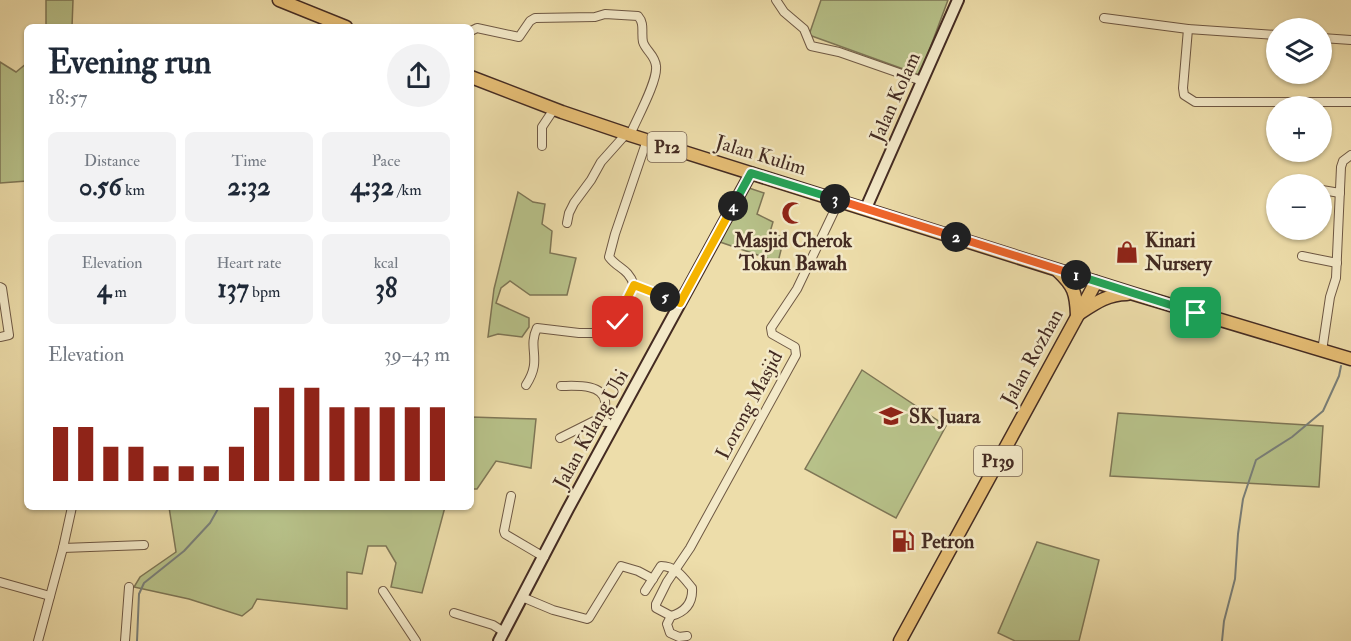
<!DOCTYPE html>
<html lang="en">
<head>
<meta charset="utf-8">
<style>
  body { margin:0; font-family:"IM FELL Double Pica",serif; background:#f2f2f3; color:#1f2937; height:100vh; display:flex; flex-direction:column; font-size:22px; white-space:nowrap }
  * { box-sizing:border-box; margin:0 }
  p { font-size:20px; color:#747a83 }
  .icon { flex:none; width:33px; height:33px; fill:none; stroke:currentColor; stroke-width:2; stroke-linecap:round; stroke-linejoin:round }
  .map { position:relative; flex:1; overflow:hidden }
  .sheet { position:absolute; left:24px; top:24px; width:450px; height:486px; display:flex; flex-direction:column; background:#fff; border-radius:9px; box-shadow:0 2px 4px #0004 }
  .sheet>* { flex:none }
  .tools { position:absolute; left:1266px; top:18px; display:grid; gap:12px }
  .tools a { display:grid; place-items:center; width:66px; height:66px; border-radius:50%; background:#fff; box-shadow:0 2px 4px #0004; font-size:30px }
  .pin { position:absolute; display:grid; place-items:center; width:51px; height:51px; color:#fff; margin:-26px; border-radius:12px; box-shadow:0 3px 9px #0006 }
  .km { position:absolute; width:30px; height:30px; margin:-15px; border-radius:50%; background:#222; color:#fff; font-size:16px; line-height:30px; text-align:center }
  .round { display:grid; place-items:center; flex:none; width:63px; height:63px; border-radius:32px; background:#f2f2f3 }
  .summary { display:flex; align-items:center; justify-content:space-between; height:102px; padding:0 24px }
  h1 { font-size:33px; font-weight:800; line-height:45px }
  .metrics { display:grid; grid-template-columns:repeat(3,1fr); gap:9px; height:102px; padding:6px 24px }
  .metrics div { display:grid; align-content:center; border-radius:9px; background:#f2f2f3; text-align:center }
  .metrics b { font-size:26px; font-weight:800 }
  .metrics small { font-size:16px; font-weight:400 }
  .metrics p { font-size:16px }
  .chart { height:168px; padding:12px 24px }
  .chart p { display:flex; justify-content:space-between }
  .chart svg { width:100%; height:108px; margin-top:6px; stroke:#8f2418; stroke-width:6 }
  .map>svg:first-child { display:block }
  .green { fill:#b7c189; stroke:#7e7656; stroke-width:1.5 }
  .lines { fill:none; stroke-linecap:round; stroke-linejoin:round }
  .stream { stroke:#7a807a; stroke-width:2 }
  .street-casing { stroke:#6e5844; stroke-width:10 }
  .secondary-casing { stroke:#442b22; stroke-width:14 }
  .primary-casing { stroke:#442b22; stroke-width:15 }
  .street { stroke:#f3e9c8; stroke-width:8 }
  .secondary { stroke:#f3e9c8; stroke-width:10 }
  .primary { stroke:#e6be75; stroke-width:12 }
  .split-1-casing { stroke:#fff; stroke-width:12 }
  .split-2-casing { stroke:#fff; stroke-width:12 }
  .split-3-casing { stroke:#fff; stroke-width:12 }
  .split-4-casing { stroke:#fff; stroke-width:12 }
  .split-5-casing { stroke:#fff; stroke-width:12 }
  .split-6-casing { stroke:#fff; stroke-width:12 }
  .split-1 { stroke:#22a559; stroke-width:8 }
  .split-2 { stroke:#f0652b; stroke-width:8 }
  .split-3 { stroke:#f0652b; stroke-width:8 }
  .split-4 { stroke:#22a559; stroke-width:8 }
  .split-5 { stroke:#f5b400; stroke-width:8 }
  .split-6 { stroke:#f5b400; stroke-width:8 }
  .labels { text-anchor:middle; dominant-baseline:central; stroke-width:5; stroke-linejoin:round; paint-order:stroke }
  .shield { fill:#f3e9c8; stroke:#786454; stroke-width:1.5 }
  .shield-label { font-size:18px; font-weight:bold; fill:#442b22 }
  .street-label { font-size:20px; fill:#442b22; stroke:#f3e9c8 }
  .poi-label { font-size:20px; font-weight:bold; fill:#442b22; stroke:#f3e9c8; text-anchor:start }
</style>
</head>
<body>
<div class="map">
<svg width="1351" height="641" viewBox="0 0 1351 641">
  <rect width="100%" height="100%" fill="#edddaa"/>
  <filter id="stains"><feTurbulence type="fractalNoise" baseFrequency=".00333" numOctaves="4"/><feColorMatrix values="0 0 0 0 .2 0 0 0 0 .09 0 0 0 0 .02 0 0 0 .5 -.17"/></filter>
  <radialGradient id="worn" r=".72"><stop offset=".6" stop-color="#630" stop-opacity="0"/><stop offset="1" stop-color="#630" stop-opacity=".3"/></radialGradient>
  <!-- green -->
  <g class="green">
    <polygon points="46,0 73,0 72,27 46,27"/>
    <polygon points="821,0 948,0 920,75 809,35"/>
    <polygon points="0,62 16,72 27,63 27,181 0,183"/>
    <polygon points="749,188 764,193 757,214 773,222 770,232 784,238 778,262 720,242"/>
    <polygon points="518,192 533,202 545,204 542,224 552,231 550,253 576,258 567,295 530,295 510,281 501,288 496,303 529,318 529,327 522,337 498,334 488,337 494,289"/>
    <polygon points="862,370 946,426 896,518 805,469"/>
    <polygon points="1118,413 1323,426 1319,487 1110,476"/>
    <polygon points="471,417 536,419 531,468 496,461 477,489 471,489"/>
    <polygon points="169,507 445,507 422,593 391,587 396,563 386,546 368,546 362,574 347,572 347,609 257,599 252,608 242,616 189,599 134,587 140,577 176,552"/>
    <polygon points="1037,542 1099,560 1079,641 1015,641 998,633"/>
  </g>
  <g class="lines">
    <!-- stream -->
    <g class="stream">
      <polyline points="137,641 139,594 144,583 184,551 210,523 219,507"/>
      <polyline points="1222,641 1224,621 1235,579 1238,534 1243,499 1256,460 1292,437 1323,411 1339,376 1341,366"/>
    </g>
    <!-- street casing -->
    <g class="street-casing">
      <g id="street">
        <polyline points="776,0 784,12 804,29 811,46 839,52 922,81"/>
        <polyline points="1104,18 1188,29 1276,35"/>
        <polyline points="1188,29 1183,88 1184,95 1195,102 1351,102"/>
        <path d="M471 31 477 28 519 37 530 21 535 18 595 17 605 14 638 16C645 24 641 32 643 42 646 51 655 55 656 66 658 81 636 120 630 135"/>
        <polyline points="1322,38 1351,40"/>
        <path d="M647 140 615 234 609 257C618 269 628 268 634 285L680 303"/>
        <polyline points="542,146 542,127 554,109"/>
        <polyline points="1322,190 1340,193"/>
        <polyline points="567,223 569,213 574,203 591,180 601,162 626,134"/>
        <polyline points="1302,256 1337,263"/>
        <polyline points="0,287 2,288 9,335 0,337"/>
        <polyline points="1322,351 1330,297 1336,278 1341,167 1343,161 1351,155"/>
        <path d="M526 385C543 359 527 349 537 328L579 333H609L613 325 626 317 628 297 634 285"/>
        <path d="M561 386C574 386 602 383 605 401 606 407 604 415 604 421"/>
        <polyline points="560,438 594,421 607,422"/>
        <polyline points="511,496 504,531 505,534 544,557"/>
        <polyline points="63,548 144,545"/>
        <polyline points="0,582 50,596"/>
        <polyline points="383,591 416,641"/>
        <path d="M645 591 661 566C676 566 683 577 692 588 693 603 685 612 671 616L667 624 670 633 679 637 687 636"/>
        <polyline points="522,597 553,610 587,619 589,618 621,566 638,571 653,579"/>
        <polyline points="454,613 493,625 504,632"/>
        <polyline points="671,616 656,608 656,604 667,582 690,548 796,355 795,347 772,334 771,328 797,289 839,201"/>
        <polyline points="38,641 63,548 72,507"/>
        <polyline points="125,641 129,587"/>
      </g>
    </g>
    <!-- secondary casing -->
    <g class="secondary-casing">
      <g id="secondary">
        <polyline points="866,208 958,0"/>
        <polyline points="499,641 568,509 751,173"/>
      </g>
    </g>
    <!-- primary casing -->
    <g class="primary-casing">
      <g id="primary">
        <polyline points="279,0 346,27"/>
        <polyline points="471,77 562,112 630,135 1134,294 1351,359"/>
        <path d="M1058 271C1074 286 1076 293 1077 315 1094 304 1107 294 1127 294"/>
        <polyline points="900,641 1096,282"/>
      </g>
    </g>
    <!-- street -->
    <use href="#street" class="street"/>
    <!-- secondary -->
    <use href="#secondary" class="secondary"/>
    <!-- primary -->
    <use href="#primary" class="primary"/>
  </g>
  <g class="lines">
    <!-- split-1 casing -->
    <g class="split-1-casing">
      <polyline id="split-1" points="1076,275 1196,313"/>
    </g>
    <!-- split-2 casing -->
    <g class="split-2-casing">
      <polyline id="split-2" points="956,237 1076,275"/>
    </g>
    <!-- split-3 casing -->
    <g class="split-3-casing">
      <polyline id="split-3" points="835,199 956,237"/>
    </g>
    <!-- split-4 casing -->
    <g class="split-4-casing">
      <polyline id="split-4" points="733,206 751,173 835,199"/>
    </g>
    <!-- split-5 casing -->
    <g class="split-5-casing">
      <polyline id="split-5" points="665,297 680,303 733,206"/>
    </g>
    <!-- split-6 casing -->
    <g class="split-6-casing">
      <polyline id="split-6" points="618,322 626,317 628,297 634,285 665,297"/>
    </g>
    <!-- split-1 -->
    <use href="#split-1" class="split-1"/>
    <!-- split-2 -->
    <use href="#split-2" class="split-2"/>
    <!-- split-3 -->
    <use href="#split-3" class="split-3"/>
    <!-- split-4 -->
    <use href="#split-4" class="split-4"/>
    <!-- split-5 -->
    <use href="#split-5" class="split-5"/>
    <!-- split-6 -->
    <use href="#split-6" class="split-6"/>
  </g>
  <!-- icons -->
  <defs>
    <g id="mosque-bare" transform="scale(1.8)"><path d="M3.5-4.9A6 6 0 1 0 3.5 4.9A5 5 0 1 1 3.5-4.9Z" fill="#8f2418" stroke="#f3e9c8" stroke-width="2.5" paint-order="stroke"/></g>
    <g id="shop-bare" transform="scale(1.8)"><path d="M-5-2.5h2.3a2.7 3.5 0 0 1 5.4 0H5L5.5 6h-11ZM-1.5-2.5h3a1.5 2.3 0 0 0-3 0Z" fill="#8f2418" stroke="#f3e9c8" stroke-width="2.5" paint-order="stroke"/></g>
    <g id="school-bare" transform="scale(1.8)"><path d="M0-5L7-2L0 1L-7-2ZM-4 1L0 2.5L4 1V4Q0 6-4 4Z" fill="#8f2418" stroke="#f3e9c8" stroke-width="2.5" paint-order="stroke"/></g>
    <g id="fuel-bare" transform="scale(1.8)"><path d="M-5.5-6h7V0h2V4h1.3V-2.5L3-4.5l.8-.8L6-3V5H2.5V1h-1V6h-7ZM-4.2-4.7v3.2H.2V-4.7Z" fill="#8f2418" stroke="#f3e9c8" stroke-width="2.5" paint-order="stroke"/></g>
  </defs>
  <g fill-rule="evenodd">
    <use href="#mosque-bare" x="793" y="213"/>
    <use href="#shop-bare" x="1127" y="252"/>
    <use href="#school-bare" x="891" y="416"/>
    <use href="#fuel-bare" x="903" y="541"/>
  </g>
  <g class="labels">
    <!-- shield labels -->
    <g class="shield">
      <rect x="647.5" y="132" width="39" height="30" rx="4.5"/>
      <rect x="974" y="446" width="48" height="30" rx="4.5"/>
    </g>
    <g class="shield-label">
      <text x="667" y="147">P12</text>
      <text x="998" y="461">P139</text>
    </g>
    <!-- street labels -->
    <g class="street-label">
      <text transform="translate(895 97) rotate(-66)">Jalan Kolam</text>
      <text transform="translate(761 155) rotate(17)">Jalan Kulim</text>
      <text transform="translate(1032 357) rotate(-61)">Jalan Rozhan</text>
      <text transform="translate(749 405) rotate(-62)">Lorong Masjid</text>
      <text transform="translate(591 429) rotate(-61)">Jalan Kilang Ubi</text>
    </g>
    <!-- poi labels -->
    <g class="poi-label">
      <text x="793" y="240" text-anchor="middle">Masjid Cherok<tspan x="793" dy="23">Tokun Bawah</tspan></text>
      <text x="1145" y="240">Kinari<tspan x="1145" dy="23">Nursery</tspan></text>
      <text x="909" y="416">SK Juara</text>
      <text x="921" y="541">Petron</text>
    </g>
  </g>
  <rect width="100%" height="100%" filter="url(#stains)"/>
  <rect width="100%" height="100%" fill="url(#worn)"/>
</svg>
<div class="tools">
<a><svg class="icon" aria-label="layers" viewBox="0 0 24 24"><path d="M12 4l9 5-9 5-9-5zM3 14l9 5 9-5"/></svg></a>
<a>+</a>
<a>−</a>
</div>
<div class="pin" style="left:1196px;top:313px;background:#1e9e55"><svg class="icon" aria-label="arrive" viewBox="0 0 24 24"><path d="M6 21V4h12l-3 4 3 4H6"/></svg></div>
<div class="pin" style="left:618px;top:322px;background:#d93025"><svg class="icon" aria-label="check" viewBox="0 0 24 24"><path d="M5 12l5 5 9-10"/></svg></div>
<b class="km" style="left:1076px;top:275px">1</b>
<b class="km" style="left:956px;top:237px">2</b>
<b class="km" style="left:835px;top:199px">3</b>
<b class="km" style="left:733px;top:206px">4</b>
<b class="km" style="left:665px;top:297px">5</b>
<section class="sheet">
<div class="summary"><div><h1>Evening run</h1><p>18:57</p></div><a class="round"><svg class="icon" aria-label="share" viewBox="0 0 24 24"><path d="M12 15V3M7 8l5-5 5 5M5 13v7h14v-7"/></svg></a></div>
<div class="metrics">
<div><p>Distance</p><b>0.56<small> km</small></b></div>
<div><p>Time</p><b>2:32</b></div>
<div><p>Pace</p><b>4:32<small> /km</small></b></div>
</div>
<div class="metrics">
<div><p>Elevation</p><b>4<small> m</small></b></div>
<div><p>Heart rate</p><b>137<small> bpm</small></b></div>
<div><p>kcal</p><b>38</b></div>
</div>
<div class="chart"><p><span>Elevation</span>39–43 m</p>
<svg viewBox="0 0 160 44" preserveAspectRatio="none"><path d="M5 44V22M15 44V22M25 44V30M35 44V30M45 44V38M55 44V38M65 44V38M75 44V30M85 44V14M95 44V6M105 44V6M115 44V14M125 44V14M135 44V14M145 44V14M155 44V14"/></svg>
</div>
</section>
</div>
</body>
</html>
